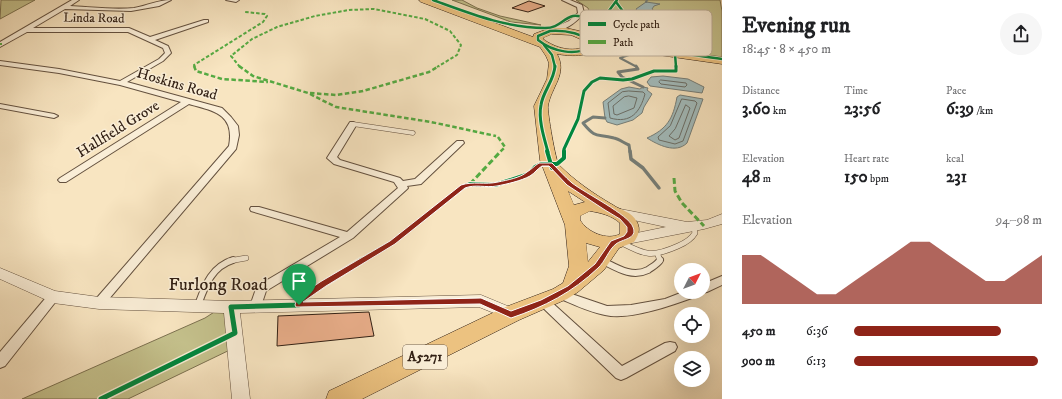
<!DOCTYPE html>
<html lang="en">
<head>
<meta charset="utf-8">
<style>
  body { margin:0; font-family:"IM FELL DW Pica",serif; background:#f6f6f6; color:#202124; height:100vh; display:flex; flex-direction:column; font-size:15px; white-space:nowrap }
  * { box-sizing:border-box; margin:0 }
  p { font-size:13px; color:#757577 }
  .icon { flex:none; width:22px; height:22px; fill:none; stroke:currentColor; stroke-width:2; stroke-linecap:round; stroke-linejoin:round }
  .map { position:relative; flex:1; overflow:hidden }
  .panel { display:flex; flex-direction:column; background:#fff; width:340px }
  .panel>* { flex:none }
  .needle { width:26px; rotate:48deg }
  .buttons { position:absolute; left:674px; top:263px; display:grid; gap:8px }
  .buttons a { display:grid; place-items:center; width:36px; height:36px; border-radius:50%; background:#fff; box-shadow:0 4px 16px #0002; font-size:20px }
  .pin { position:absolute; display:grid; place-items:center; width:34px; height:34px; color:#fff; margin:-41px -17px; border-radius:50% 50% 50% 0; rotate:-45deg; box-shadow:0 0 4px #0007 }
  .pin .icon { rotate:45deg }
  .round { display:grid; place-items:center; flex:none; width:42px; height:42px; border-radius:21px; background:#f6f6f6 }
  .headline { display:flex; align-items:center; justify-content:space-between; height:68px; padding:0 20px }
  h1 { font-size:22px; font-weight:700; line-height:30px }
  .metrics { display:grid; grid-template-columns:repeat(3,1fr); gap:6px; height:68px; padding:4px 20px }
  .metrics div { display:grid; align-content:center }
  .metrics b { font-size:17px; font-weight:700 }
  .metrics small { font-size:11px; font-weight:400 }
  .metrics p { font-size:11px }
  .chart { height:112px; padding:8px 20px }
  .chart p { display:flex; justify-content:space-between }
  .chart svg { width:100%; height:72px; margin-top:4px; fill:#8f2418; opacity:.7 }
  ul { padding:0 20px; list-style:none; font-size:13px }
  li { display:grid; grid-template-columns:64px 48px 1fr; align-items:center; height:30px }
  li i { height:10px; border-radius:5px; background:#8f2418 }
  main { display:flex; flex:1; min-height:0 }
  .map>svg:first-child { display:block }
  .green { fill:#c5c28d; stroke:#7c7150 }
  .water { fill:#a2bcbd; stroke:#757e79 }
  .lines { fill:none; stroke-linecap:round; stroke-linejoin:round }
  .shore { stroke:#6a6e68; stroke-width:1 }
  .stream-far2 { stroke:#757e79; stroke-width:2 }
  .stream-far1 { stroke:#757e79; stroke-width:3 }
  .stream { stroke:#757e79; stroke-width:3.5 }
  .building { fill:#e9ae8a; stroke:#322014 }
  .service-far2-casing { stroke:#64513f; stroke-width:5 }
  .service-far1-casing { stroke:#64513f; stroke-width:6 }
  .service-casing { stroke:#64513f; stroke-width:8 }
  .minor-casing { stroke:#64513f; stroke-width:2 }
  .tertiary-casing { stroke:#64513f; stroke-width:1 }
  .primary-casing { stroke:#322014; stroke-width:1 }
  .service-far2 { stroke:#faeed7; stroke-width:4 }
  .service-far1 { stroke:#faeed7; stroke-width:5 }
  .service { stroke:#faeed7; stroke-width:6 }
  .minor { fill:#faeed7; fill-rule:evenodd }
  .tertiary { fill:#faeed7; fill-rule:evenodd }
  .primary { fill:#ecc280; fill-rule:evenodd }
  .quiet-far2 { stroke:#54aa42; stroke-width:2; stroke-dasharray:3.5 2; stroke-linecap:butt }
  .quiet-far1 { stroke:#54aa42; stroke-width:2.5; stroke-dasharray:4.5 2.5; stroke-linecap:butt }
  .quiet { stroke:#54aa42; stroke-width:3; stroke-dasharray:6 3; stroke-linecap:butt }
  .cycleway-far3-casing { stroke:#faeed7; stroke-width:4 }
  .cycleway-far2-casing { stroke:#faeed7; stroke-width:5 }
  .cycleway-far1-casing { stroke:#faeed7; stroke-width:6 }
  .cycleway-casing { stroke:#faeed7; stroke-width:8 }
  .cycleway-far3 { stroke:#00873e; stroke-width:2.5 }
  .cycleway-far2 { stroke:#00873e; stroke-width:3 }
  .cycleway-far1 { stroke:#00873e; stroke-width:4 }
  .cycleway { stroke:#00873e; stroke-width:5 }
  .route { fill:#8f2418; stroke:#fff; fill-rule:evenodd }
  .labels { text-anchor:middle; dominant-baseline:central; stroke-width:3; stroke-linejoin:round; paint-order:stroke }
  .far-street-label { font-size:13px; fill:#322014; stroke:#faeed7 }
  .shield { fill:#faeed7; stroke:#6e5e4e; stroke-width:1 }
  .shield-label { font-size:14px; font-weight:bold; fill:#322014 }
  .street-label { font-size:15px; fill:#322014; stroke:#faeed7 }
  .near-street-label { font-size:18px; fill:#322014; stroke:#faeed7 }
  .key { fill:#faeed7; stroke:#beb09c; stroke-width:1 }
  .key-label { font-size:11px; fill:#322014 }
</style>
</head>
<body>
<main>
<div class="map">
<svg width="722" height="399" viewBox="0 0 722 399">
  <rect width="100%" height="100%" fill="#f8e5c1"/>
  <filter id="stains"><feTurbulence type="fractalNoise" baseFrequency=".005" numOctaves="4"/><feColorMatrix values="0 0 0 0 .2 0 0 0 0 .09 0 0 0 0 .02 0 0 0 .5 -.17"/></filter>
  <radialGradient id="worn" r=".72"><stop offset=".6" stop-color="#630" stop-opacity="0"/><stop offset="1" stop-color="#630" stop-opacity=".3"/></radialGradient>
  <!-- green -->
  <g class="green">
    <polygon points="1,0 35,0 0,19"/>
    <polygon points="452,0 462,0 477,8 500,16 541,25 511,22"/>
    <path d="M576 0H720L722 11V57C696 53 602 44 586 29V26L593 14 590 13 588 8Z"/>
    <polygon points="222,307 236,347 128,399 22,399 205,318"/>
  </g>
  <!-- water -->
  <g class="water">
    <path d="M646 2 660 4 654 6 652 9 662 18C652 21 641 18 636 9Z"/>
    <polygon points="663,76 688,79 704,87 702,93 650,86 647,82 651,77"/>
    <polygon points="629,87 640,89 643,87 648,88 647,90 652,94 644,107 642,113 633,120 617,125 607,122 605,118 603,102 621,89"/>
    <path d="M680 95 703 99 687 143C676 154 658 145 647 138 667 129 673 119 677 97Z"/>
  </g>
  <g class="lines">
    <!-- shore -->
    <g class="shore">
      <polygon points="661,80 686,83 687,85 685,87 661,84 659,82"/>
      <path d="M629 91 643 92 645 94C640 112 631 124 610 118L608 103 622 92Z"/>
      <polygon points="629,96 637,98 634,108 617,115 614,114 613,106 624,97"/>
      <polygon points="682,99 695,101 697,103 683,141 675,144 659,140 658,137 670,126"/>
      <polygon points="686,105 690,108 679,138 675,140 669,136 675,129"/>
    </g>
    <!-- stream-far2 -->
    <g class="stream-far2">
      <polyline points="646,2 647,0"/>
      <polyline points="641,15 653,28"/>
      <polyline points="629,55 620,58 637,67"/>
    </g>
    <!-- stream-far1 -->
    <g class="stream-far1">
      <polyline points="636,66 638,69 618,72 622,77 643,87"/>
      <path d="M605 118 593 117 583 123C597 140 596 133 614 138 619 139 624 143 629 145L630 152"/>
    </g>
    <!-- stream -->
    <polyline class="stream" points="630,151 631,159 643,168 659,188"/>
  </g>
  <!-- building -->
  <g class="building">
    <polygon points="529,1 545,6 528,12 512,8"/>
    <polygon points="369,312 374,336 277,346 278,316"/>
  </g>
  <g class="lines">
    <!-- service-far2 casing -->
    <g class="service-far2-casing">
      <polyline id="service-far2" points="353,124 413,133"/>
    </g>
    <!-- service-far1 casing -->
    <g class="service-far1-casing">
      <g id="service-far1">
        <path d="M620 242C646 255 651 258 678 246 685 243 691 240 695 233L694 227"/>
        <polyline points="658,255 660,261"/>
        <polyline points="229,261 246,258"/>
      </g>
    </g>
    <!-- service casing -->
    <g class="service-casing">
      <g id="service">
        <path d="M603 261C617 268 632 278 648 270 652 267 658 264 660 260"/>
        <path d="M198 305C205 286 211 267 233 260"/>
      </g>
    </g>
    <!-- minor casing -->
    <g class="minor-casing">
      <g id="minor">
        <path d="M72 0H79L70 6C91 7 113 10 134 8 146 6 158 0 171 0L159 6 131 11 65 9 33 28H129L150 37 204 20H208V22L155 40 168 46 171 53 163 61 127 82 222 108 231 117 238 126 239 135 236 149 103 306 99 308 95 306 93 303 95 300 229 146C235 114 214 111 189 104L66 182H60L58 180 60 178 181 102 120 85 59 73 0 65V61L59 69 120 81 159 59 165 53 163 48 128 32H27L0 47V42Z"/>
        <polygon points="226,0 239,0 236,2"/>
        <path d="M562 0H570L582 5 584 13C576 23 561 34 548 32V30L569 21 578 13 577 7Z"/>
        <polygon points="0,104 54,114 58,116 54,118 0,108"/>
        <polygon points="350,122 353,122 357,124 337,157 340,160 400,178 403,181 415,179 457,141 463,141 464,143 421,184 407,186 408,188 406,190 353,238 266,291 260,309 256,311 252,309 250,306 257,286 340,237 251,211 250,209 251,207 259,207 347,232 398,188 394,182 334,164 327,158"/>
        <path d="M722 276V285L707 292 702 293 700 295C676 304 630 321 605 315 588 312 571 303 556 297L554 294 556 291 560 290 607 306 631 305 665 299 683 292H703V284Z"/>
        <polygon points="53,293 57,294 59,297 57,300 5,366 0,368 0,352 49,294"/>
        <polygon points="544,297 548,299 622,366 665,343 670,342 675,343 677,347 675,351 626,378 621,380 616,378 540,305 538,302 540,299"/>
      </g>
    </g>
    <!-- tertiary casing -->
    <g class="tertiary-casing">
      <g id="tertiary">
        <polygon points="615,208 687,222 707,220 722,214 722,224 704,229 622,245 617,243 615,240 617,237 666,227 610,215 608,212 610,209"/>
        <polygon points="0,268 55,291 99,297 231,301 481,295 517,310 519,314 517,318 511,320 479,307 240,313 250,399 232,399 224,313 99,309 53,303 0,279"/>
      </g>
    </g>
    <!-- primary casing -->
    <g class="primary-casing">
      <path id="primary" d="M419 0H433L533 37 534 34 550 28H566L659 49 722 58V64L659 55 597 41 598 47C589 58 569 56 557 54 568 74 551 87 548 106 547 111 556 163 559 165 575 181 594 194 613 205 622 211 631 211 637 222 641 230 638 236 634 242L619 248 604 270 578 292 567 299 519 320 362 399H326L329 391 503 308 553 289 563 283 569 266 565 225 540 160 534 106 547 79 549 63 546 56 540 47 421 2ZM552 34 571 35 587 42 586 46C573 53 555 48 543 39V38ZM568 191 585 202 574 205ZM590 211C601 213 611 215 620 223V234C607 241 587 232 580 220V216ZM586 243 600 247 588 262Z"/>
    </g>
    <!-- service-far2 -->
    <use href="#service-far2" class="service-far2"/>
    <!-- service-far1 -->
    <use href="#service-far1" class="service-far1"/>
    <!-- service -->
    <use href="#service" class="service"/>
    <!-- minor -->
    <use href="#minor" class="minor"/>
    <!-- tertiary -->
    <use href="#tertiary" class="tertiary"/>
    <!-- primary -->
    <use href="#primary" class="primary"/>
    <!-- quiet-far2 -->
    <g class="quiet-far2">
      <polyline points="0,44 2,44"/>
      <polyline points="195,67 194,65 263,22 267,16 265,14 245,12"/>
      <polyline points="240,67 231,56 252,39 277,27 315,16 349,10 374,9 425,19 450,31 461,45 457,55 437,67"/>
    </g>
    <!-- quiet-far1 -->
    <g class="quiet-far1">
      <polyline points="194,66 196,71 222,79 268,82"/>
      <polyline points="239,66 253,76 308,93 336,107 431,122 496,136"/>
      <polyline points="310,93 336,95 363,91 429,72 439,66"/>
      <polyline points="498,137 505,147 500,152"/>
    </g>
    <!-- quiet -->
    <g class="quiet">
      <polyline points="674,178 675,191 682,203 704,226"/>
      <polyline points="470,184 501,151"/>
    </g>
    <!-- cycleway-far3 casing -->
    <g class="cycleway-far3-casing">
      <g id="cycleway-far3">
        <path d="M433 0C469 13 506 28 545 28 559 28 562 19 573 16 577 15 584 17 588 18"/>
        <path d="M617 0 605 16 590 14 584 25 585 31C629 48 676 52 722 59"/>
        <polyline points="616,2 631,22 640,28 674,41 676,67"/>
        <path d="M550 31C565 30 579 33 592 41V47C575 56 553 52 538 40V36Z"/>
        <polyline points="544,45 552,55 555,67"/>
        <polyline points="587,50 643,52"/>
      </g>
    </g>
    <!-- cycleway-far2 casing -->
    <g class="cycleway-far2-casing">
      <g id="cycleway-far2">
        <path d="M548 152C544 138 538 119 541 105 543 91 554 81 555 66"/>
        <polyline points="564,152 564,149 578,119 584,91 592,82 600,78 623,80 632,79 654,71 676,71 676,66"/>
      </g>
    </g>
    <!-- cycleway-far1 casing -->
    <g class="cycleway-far1-casing">
      <g id="cycleway-far1">
        <polyline points="547,151 552,168"/>
        <polyline points="360,261 393,242 463,187 470,184 495,185 529,174 535,167 541,164 557,164 564,158 564,151"/>
      </g>
    </g>
    <!-- cycleway casing -->
    <g class="cycleway-casing">
      <polyline id="cycleway" points="101,399 235,333 231,307 299,305 299,300 362,260"/>
    </g>
    <!-- cycleway-far3 -->
    <use href="#cycleway-far3" class="cycleway-far3"/>
    <!-- cycleway-far2 -->
    <use href="#cycleway-far2" class="cycleway-far2"/>
    <!-- cycleway-far1 -->
    <use href="#cycleway-far1" class="cycleway-far1"/>
    <!-- cycleway -->
    <use href="#cycleway" class="cycleway"/>
  </g>
  <!-- route -->
  <path class="route" d="M539 163H552C559 170 565 177 572 183 585 193 629 215 633 227 638 239 622 239 616 244 609 249 605 262 598 268 573 292 544 307 511 318L480 304 296 307 295 305 297 298 320 282 390 241 461 185C473 181 485 185 498 182 507 180 520 178 527 172 532 169 534 166 539 163ZM542 166H549L567 185 605 210 620 219 627 227V232L624 236 611 241 595 264 568 286 541 300 511 311 481 298 303 302 326 286 395 244 465 188C475 184 486 188 497 186 507 184 521 181 530 176 535 173 537 169 542 166Z"/>
  <g class="labels">
    <!-- far-street labels -->
    <g class="far-street-label">
      <text transform="translate(94 18) rotate(1)">Linda Road</text>
    </g>
    <!-- shield labels -->
    <rect class="shield" x="403" y="345" width="44" height="24" rx="3"/>
    <g class="shield-label">
      <text x="425" y="357">A5271</text>
    </g>
    <!-- street labels -->
    <g class="street-label">
      <text transform="translate(177 84) rotate(16)">Hoskins Road</text>
      <text transform="translate(118 129) rotate(-32)">Hallfield Grove</text>
    </g>
    <!-- near-street labels -->
    <g class="near-street-label">
      <text x="218" y="285">Furlong Road</text>
    </g>
  </g>
  <!-- legend -->
  <rect x="580" y="10" width="132" height="46" rx="6" class="key"/>
  <rect x="588" y="22" width="18" height="4" fill="#00873e"/>
  <rect x="588" y="40" width="18" height="4" fill="#54aa42"/>
  <g class="key-label">
    <text x="613" y="28">Cycle path</text>
    <text x="613" y="46">Path</text>
  </g>
  <rect width="100%" height="100%" filter="url(#stains)"/>
  <rect width="100%" height="100%" fill="url(#worn)"/>
</svg>
<div class="buttons">
<a><svg class="needle" viewBox="-14 -14 28 28"><path d="M0-13l5 13h-10z" fill="#e53935"/><path d="M0 13l5-13h-10z" fill="#757577"/></svg></a>
<a><svg class="icon" aria-label="locate" viewBox="0 0 24 24"><circle cx="12" cy="12" r="6"/><path d="M12 2v4M12 18v4M2 12h4M18 12h4"/></svg></a>
<a><svg class="icon" aria-label="layers" viewBox="0 0 24 24"><path d="M12 4l9 5-9 5-9-5zM3 14l9 5 9-5"/></svg></a>
</div>
<div class="pin" style="left:299px;top:305px;background:#1e9e55"><svg class="icon" aria-label="arrive" viewBox="0 0 24 24"><path d="M6 21V4h12l-3 4 3 4H6"/></svg></div>
</div>
<section class="panel">
<div class="headline"><div><h1>Evening run</h1><p>18:45 · 8 × 450 m</p></div><a class="round"><svg class="icon" aria-label="share" viewBox="0 0 24 24"><path d="M12 15V3M7 8l5-5 5 5M5 13v7h14v-7"/></svg></a></div>
<div class="metrics">
<div><p>Distance</p><b>3.60<small> km</small></b></div>
<div><p>Time</p><b>23:56</b></div>
<div><p>Pace</p><b>6:39<small> /km</small></b></div>
</div>
<div class="metrics">
<div><p>Elevation</p><b>48<small> m</small></b></div>
<div><p>Heart rate</p><b>150<small> bpm</small></b></div>
<div><p>kcal</p><b>231</b></div>
</div>
<div class="chart"><p><span>Elevation</span>94–98 m</p>
<svg viewBox="0 0 160 44" preserveAspectRatio="none"><path d="M0 44V14L10 14L20 22L30 30L40 38L50 38L60 30L70 22L80 14L90 6L100 6L110 14L120 22L130 30L140 30L150 22L160 14V44z"/></svg>
</div>
<ul>
<li><b>450 m</b>6:36<i style="width:78%"></i></li>
<li><b>900 m</b>6:13<i style="width:98%"></i></li>
</ul>
</section>
</main>
</body>
</html>
